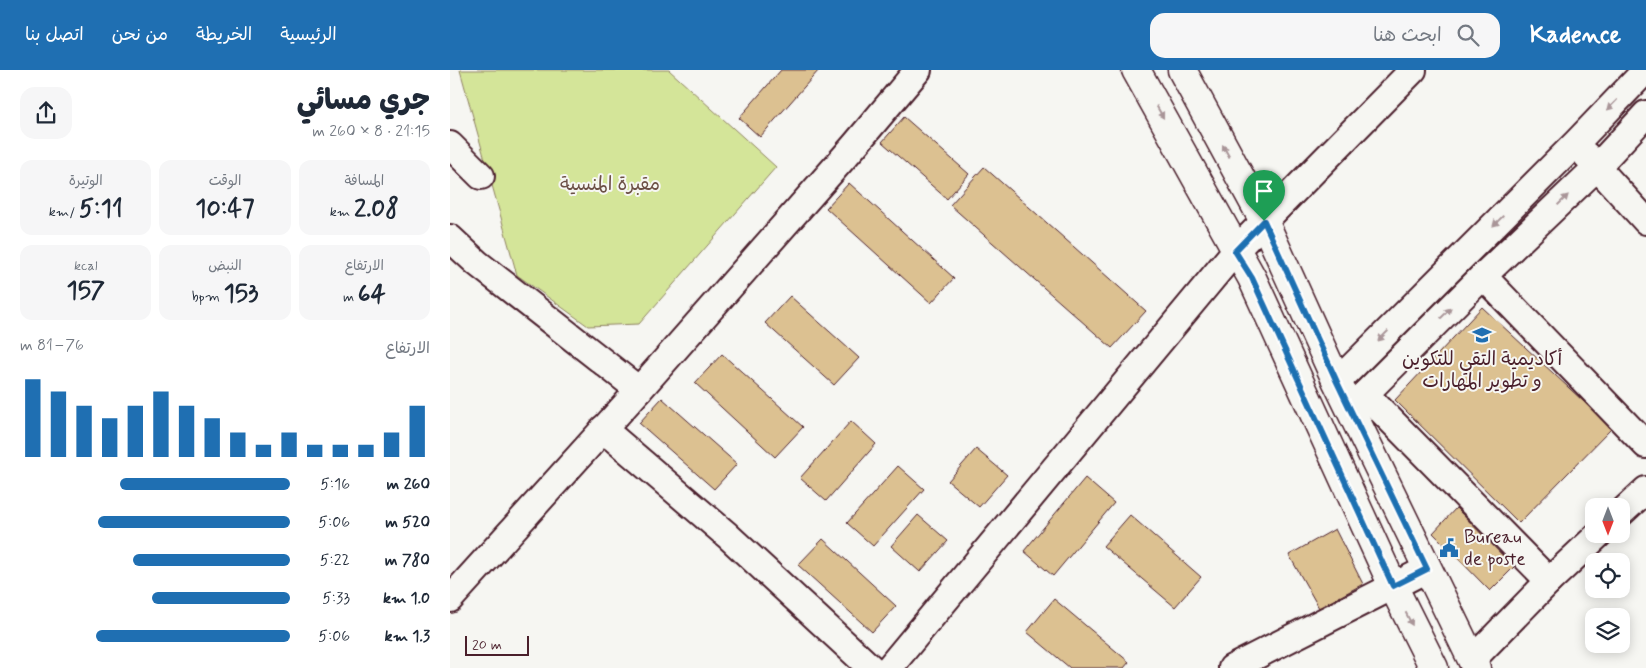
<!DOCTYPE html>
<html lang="ar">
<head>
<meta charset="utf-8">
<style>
  body { margin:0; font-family:Mynerve,"Playpen Sans Arabic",sans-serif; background:#f6f6f7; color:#1f2937; direction:rtl; height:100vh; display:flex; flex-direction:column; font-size:19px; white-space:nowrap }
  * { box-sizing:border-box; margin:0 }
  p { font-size:16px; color:#747a83 }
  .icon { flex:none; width:28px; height:28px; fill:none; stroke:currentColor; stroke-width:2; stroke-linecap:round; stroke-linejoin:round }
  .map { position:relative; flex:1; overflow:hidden; direction:ltr }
  .details { display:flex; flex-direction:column; background:#fff; width:450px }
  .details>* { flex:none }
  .needle { width:32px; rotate:180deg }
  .controls { position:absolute; left:1135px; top:428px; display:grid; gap:10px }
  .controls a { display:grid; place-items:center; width:45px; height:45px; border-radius:10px; background:#fff; box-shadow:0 2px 12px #0003; font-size:25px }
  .scale { position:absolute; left:15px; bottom:12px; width:64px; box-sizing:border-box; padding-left:5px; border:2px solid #4a1f2b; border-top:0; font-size:14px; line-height:18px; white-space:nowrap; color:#4a1f2b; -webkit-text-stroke:4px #f6f6f2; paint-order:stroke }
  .pin { position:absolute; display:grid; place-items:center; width:42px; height:42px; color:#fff; margin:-51px -21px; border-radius:50% 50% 50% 0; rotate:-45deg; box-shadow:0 0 5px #0007 }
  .pin .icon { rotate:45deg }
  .round { display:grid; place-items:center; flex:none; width:52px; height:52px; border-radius:15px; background:#f6f6f7 }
  .overview { display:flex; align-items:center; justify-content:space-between; height:85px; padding:0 20px }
  h1 { font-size:28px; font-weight:800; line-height:38px }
  .figures { display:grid; grid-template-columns:repeat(3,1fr); gap:8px; height:85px; padding:5px 20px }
  .figures div { display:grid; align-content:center; border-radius:12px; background:#f6f6f7; text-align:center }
  .figures b { font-size:25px; font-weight:800 }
  .figures small { font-size:14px; font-weight:400 }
  .figures p { font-size:14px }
  .chart { height:140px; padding:10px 20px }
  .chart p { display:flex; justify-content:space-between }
  .chart svg { width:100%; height:90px; margin-top:5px; stroke:#1f6fb2; stroke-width:6 }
  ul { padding:0 20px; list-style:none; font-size:16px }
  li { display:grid; grid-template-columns:80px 60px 1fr; align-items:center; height:38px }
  li i { height:12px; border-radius:6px; background:#1f6fb2 }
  header { display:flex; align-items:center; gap:30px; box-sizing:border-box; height:70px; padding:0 25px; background:#1f6fb2; color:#fff }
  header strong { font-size:24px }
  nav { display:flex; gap:28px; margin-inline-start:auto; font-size:18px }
  .search { width:350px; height:45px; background:#f6f6f7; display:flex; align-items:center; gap:12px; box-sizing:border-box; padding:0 18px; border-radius:15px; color:#747a83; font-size:19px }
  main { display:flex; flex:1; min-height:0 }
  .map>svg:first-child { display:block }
  .green { fill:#d4e599; stroke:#8f8262 }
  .building { fill:#dcc191; stroke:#4a1f2b }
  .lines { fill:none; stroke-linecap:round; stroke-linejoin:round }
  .minor-casing { stroke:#4a1f2b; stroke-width:30 }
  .major-casing { stroke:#4a1f2b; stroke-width:31 }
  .minor { stroke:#f6f6f2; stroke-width:26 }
  .major { stroke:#f6f6f2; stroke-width:28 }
  .oneway { fill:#a99598 }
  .route-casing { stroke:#fff; stroke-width:10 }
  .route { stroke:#1f6fb2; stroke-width:6 }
  .labels { text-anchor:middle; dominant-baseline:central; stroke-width:4; stroke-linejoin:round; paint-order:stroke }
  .park-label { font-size:19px; fill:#6c5046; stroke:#f6f6f2 }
  .poi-label { font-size:19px; fill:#4a1f2b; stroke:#f6f6f2 }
</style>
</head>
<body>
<header>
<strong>Kadence</strong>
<div class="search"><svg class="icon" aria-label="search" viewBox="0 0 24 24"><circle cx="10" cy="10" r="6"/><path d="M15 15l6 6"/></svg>ابحث هنا</div>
<nav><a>الرئيسية</a><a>الخريطة</a><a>من نحن</a><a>اتصل بنا</a></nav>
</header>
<main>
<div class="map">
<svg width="1196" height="598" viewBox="0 0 1196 598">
  <rect width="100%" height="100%" fill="#f6f6f2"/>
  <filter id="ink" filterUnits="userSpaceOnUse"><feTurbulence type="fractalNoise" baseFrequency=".02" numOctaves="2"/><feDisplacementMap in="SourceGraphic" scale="10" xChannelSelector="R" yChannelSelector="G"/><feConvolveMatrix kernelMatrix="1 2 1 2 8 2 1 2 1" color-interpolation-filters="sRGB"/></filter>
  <g filter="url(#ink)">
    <!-- green -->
    <polygon class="green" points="10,0 219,0 326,97 189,254 138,256 67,205"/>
    <!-- building -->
    <g class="building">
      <polygon points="331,0 369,0 310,67 289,48"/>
      <polygon points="454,47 519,104 497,129 432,72"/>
      <polygon points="534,97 696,241 662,278 500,135"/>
      <polygon points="399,113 504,208 481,233 376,138"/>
      <polygon points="340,226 409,288 384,315 315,253"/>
      <polygon points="1032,237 1162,358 1069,453 945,330"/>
      <polygon points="272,284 353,357 325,387 245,313"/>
      <polygon points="212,328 287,394 264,419 189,353"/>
      <polygon points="401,351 426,374 376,431 350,408"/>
      <polygon points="526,379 557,405 529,437 498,411"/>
      <polygon points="448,396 474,419 423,476 397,453"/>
      <polygon points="635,408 664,433 603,506 574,481"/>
      <polygon points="1006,438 1064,497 1040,521 983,463"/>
      <polygon points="468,445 498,471 470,502 441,476"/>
      <polygon points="680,445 751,507 725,537 653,476"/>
      <polygon points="885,459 913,514 869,538 839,485"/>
      <polygon points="373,469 446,536 422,562 348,495"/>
      <polygon points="604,529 679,592 674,598 620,598 577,562"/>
    </g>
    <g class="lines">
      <!-- minor casing -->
      <g class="minor-casing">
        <g id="minor">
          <polyline points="0,75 31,106"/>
          <polyline points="1136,85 1196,151"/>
          <polyline points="0,168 27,193 189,320"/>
          <polyline points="1033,206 1196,375"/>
          <polyline points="887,312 1126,73 1196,0"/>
          <polyline points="915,324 1099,511"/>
          <polyline points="900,339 1033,206 1147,97 1196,44"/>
          <polyline points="153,359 277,465 421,598"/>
          <polyline points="1171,443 1196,420"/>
          <polyline points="0,529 189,320 404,76 468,0"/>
          <polyline points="1022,590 1099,511 1149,464"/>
          <polyline points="439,598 785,181 963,0"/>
          <polyline points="782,598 977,499"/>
        </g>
      </g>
      <!-- major casing -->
      <g class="major-casing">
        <g id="major">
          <polyline points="686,0 802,208 943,516 984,598"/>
          <polyline points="732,0 814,151 887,312 1026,598"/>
        </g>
      </g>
      <!-- minor -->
      <use href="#minor" class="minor"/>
      <!-- major -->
      <use href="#major" class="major"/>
    </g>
    <!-- one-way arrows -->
    <defs><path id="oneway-solid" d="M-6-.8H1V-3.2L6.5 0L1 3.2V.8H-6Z" transform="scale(1.25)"/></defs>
    <g class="oneway">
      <use href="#oneway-solid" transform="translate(1162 35) rotate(134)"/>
      <use href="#oneway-solid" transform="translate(710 42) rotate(60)"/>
      <use href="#oneway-solid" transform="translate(776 81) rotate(-119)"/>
      <use href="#oneway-solid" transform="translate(1113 130) rotate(-44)"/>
      <use href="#oneway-solid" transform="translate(1048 151) rotate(135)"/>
      <use href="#oneway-solid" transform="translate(996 243) rotate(-45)"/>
      <use href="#oneway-solid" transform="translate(933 266) rotate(135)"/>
      <use href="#oneway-solid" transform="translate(959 549) rotate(63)"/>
    </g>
  </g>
  <g class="lines" filter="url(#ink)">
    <!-- route casing -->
    <g class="route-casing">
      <polygon id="route" points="814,151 887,312 977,499 943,516 802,208 785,181"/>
    </g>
    <!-- route -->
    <use href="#route" class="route"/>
  </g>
  <!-- icons -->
  <defs>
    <g id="school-bare" transform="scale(1.5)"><path d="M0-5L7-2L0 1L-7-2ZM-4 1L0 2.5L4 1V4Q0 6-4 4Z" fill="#1f6fb2" stroke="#f6f6f2" stroke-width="2.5" paint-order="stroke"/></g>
    <g id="civic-bare" transform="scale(1.5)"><path d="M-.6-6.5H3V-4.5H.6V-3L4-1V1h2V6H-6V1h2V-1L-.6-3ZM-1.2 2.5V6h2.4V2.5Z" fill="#1f6fb2" stroke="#f6f6f2" stroke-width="2.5" paint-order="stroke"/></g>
  </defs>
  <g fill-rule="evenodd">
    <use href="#school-bare" x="1032" y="265"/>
    <use href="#civic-bare" x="999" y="478"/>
  </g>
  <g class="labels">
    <!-- park labels -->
    <g class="park-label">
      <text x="160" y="114">مقبرة المنسية</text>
    </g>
    <!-- poi labels -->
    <g class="poi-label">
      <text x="1032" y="289">أكاديمية التقي للتكوين<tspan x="1032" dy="22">و تطوير المهارات</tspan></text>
      <text x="1014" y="467" text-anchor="start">Bureau<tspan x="1014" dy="22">de poste</tspan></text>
    </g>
  </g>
</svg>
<div class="controls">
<a><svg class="needle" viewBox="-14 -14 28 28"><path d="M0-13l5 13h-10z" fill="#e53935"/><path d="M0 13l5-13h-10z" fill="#747a83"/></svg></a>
<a><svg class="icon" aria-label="locate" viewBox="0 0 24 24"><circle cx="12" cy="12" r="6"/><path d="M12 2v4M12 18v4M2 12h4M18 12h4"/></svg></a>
<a><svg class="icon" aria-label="layers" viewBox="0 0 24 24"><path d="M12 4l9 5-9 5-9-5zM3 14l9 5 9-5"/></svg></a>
</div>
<div class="scale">20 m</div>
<div class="pin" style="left:814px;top:151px;background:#1e9e55"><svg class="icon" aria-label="arrive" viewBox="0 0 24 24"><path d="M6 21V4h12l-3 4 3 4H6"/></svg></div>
</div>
<section class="details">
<div class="overview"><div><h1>جري مسائي</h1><p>21:15 · 8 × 260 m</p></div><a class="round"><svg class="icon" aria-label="share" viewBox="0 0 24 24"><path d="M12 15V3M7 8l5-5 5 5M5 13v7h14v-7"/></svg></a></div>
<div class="figures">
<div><p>المسافة</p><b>2.08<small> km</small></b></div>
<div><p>الوقت</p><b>10:47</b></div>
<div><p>الوتيرة</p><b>5:11<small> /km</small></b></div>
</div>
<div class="figures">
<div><p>الارتفاع</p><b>64<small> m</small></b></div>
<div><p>النبض</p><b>153<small> bpm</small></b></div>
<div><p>kcal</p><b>157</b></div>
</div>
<div class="chart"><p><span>الارتفاع</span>76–81 m</p>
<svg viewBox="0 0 160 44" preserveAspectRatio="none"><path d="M5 44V6M15 44V12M25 44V19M35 44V25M45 44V19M55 44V12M65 44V19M75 44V25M85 44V32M95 44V38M105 44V32M115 44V38M125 44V38M135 44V38M145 44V32M155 44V19"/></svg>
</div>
<ul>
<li><b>260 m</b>5:16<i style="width:63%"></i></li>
<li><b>520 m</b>5:06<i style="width:71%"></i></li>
<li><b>780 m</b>5:22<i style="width:58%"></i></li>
<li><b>1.0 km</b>5:33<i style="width:51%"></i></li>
<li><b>1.3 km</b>5:06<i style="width:72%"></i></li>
</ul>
</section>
</main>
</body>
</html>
